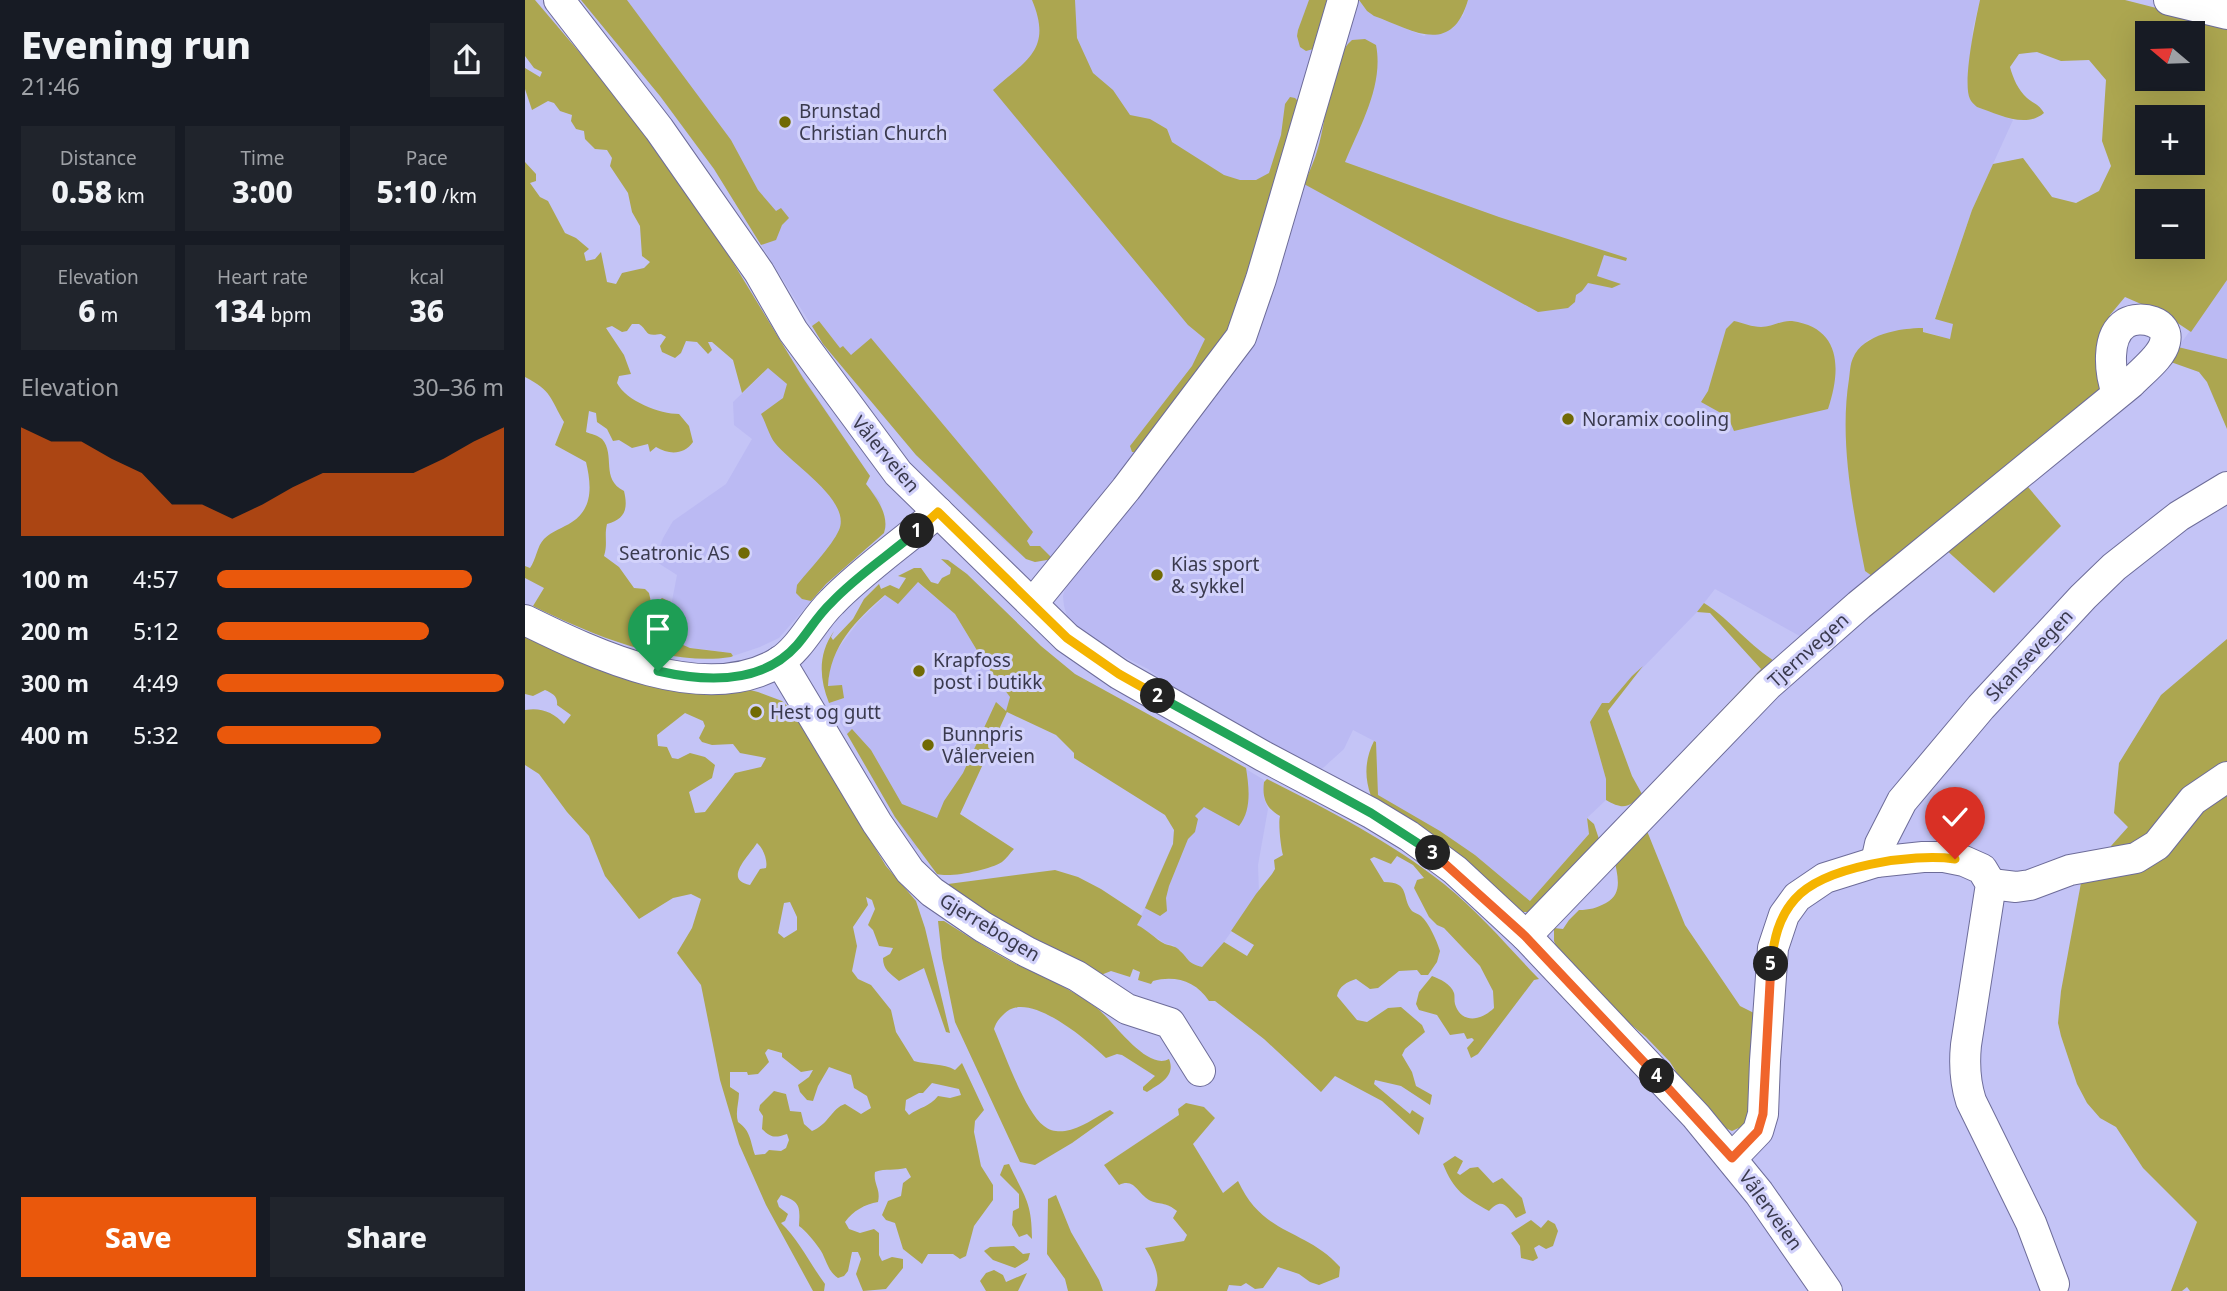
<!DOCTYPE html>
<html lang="en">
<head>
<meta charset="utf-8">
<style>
  body { margin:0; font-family:"Noto Sans",sans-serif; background:#20242c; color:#f1f3f6; height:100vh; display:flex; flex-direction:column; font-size:26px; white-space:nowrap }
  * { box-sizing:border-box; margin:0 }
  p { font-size:23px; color:#9ea1a6 }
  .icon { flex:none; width:38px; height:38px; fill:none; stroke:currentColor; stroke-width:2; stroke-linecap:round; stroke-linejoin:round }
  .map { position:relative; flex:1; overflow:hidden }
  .panel { display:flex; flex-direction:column; background:#171b24; width:525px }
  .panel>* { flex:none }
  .needle { width:46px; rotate:289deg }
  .fabs { position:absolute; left:1610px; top:21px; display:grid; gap:14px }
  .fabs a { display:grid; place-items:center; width:70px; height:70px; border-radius:0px; background:#171b24; box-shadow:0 7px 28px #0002; font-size:35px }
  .pin { position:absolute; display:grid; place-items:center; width:60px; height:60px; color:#fff; margin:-72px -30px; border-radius:50% 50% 50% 0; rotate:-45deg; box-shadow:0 0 7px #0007 }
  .pin .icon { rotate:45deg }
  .km { position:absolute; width:35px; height:35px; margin:-18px; border-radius:50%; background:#222; color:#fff; font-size:19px; line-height:35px; text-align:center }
  .round { display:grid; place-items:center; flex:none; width:74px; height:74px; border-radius:0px; background:#20242c }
  .summary { display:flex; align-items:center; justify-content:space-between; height:119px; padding:0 21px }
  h1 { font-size:38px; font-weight:800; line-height:52px }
  .metrics { display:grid; grid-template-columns:repeat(3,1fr); gap:10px; height:119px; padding:7px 21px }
  .metrics div { display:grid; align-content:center; border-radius:0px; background:#20242c; text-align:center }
  .metrics b { font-size:30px; font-weight:800 }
  .metrics small { font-size:19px; font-weight:400 }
  .metrics p { font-size:19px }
  .chart { height:196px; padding:14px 21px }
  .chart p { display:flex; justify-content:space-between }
  .chart svg { width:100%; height:126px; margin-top:7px; fill:#ea580c; opacity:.7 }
  .button { display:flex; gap:14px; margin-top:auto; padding:14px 21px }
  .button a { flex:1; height:80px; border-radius:0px; background:#ea580c; color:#fff; font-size:28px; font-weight:800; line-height:80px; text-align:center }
  .button a+a { background:#20242c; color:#f1f3f6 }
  ul { padding:0 21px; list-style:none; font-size:23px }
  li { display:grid; grid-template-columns:112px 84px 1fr; align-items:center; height:52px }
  li i { height:18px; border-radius:9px; background:#ea580c }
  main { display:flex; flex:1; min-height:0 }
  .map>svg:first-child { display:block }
  .built { fill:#bbbaf3 }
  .green { fill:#aca650; fill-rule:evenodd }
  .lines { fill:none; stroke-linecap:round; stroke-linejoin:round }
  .minor-casing { stroke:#6d6c99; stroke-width:32 }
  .minor { stroke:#fff; stroke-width:30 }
  .split-1-casing { stroke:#fff; stroke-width:14 }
  .split-2-casing { stroke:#fff; stroke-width:14 }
  .split-3-casing { stroke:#fff; stroke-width:14 }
  .split-4-casing { stroke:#fff; stroke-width:14 }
  .split-5-casing { stroke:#fff; stroke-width:14 }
  .split-6-casing { stroke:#fff; stroke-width:14 }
  .split-1 { stroke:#22a559; stroke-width:9 }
  .split-2 { stroke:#f5b400; stroke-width:9 }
  .split-3 { stroke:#22a559; stroke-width:9 }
  .split-4 { stroke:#f0652b; stroke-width:9 }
  .split-5 { stroke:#f0652b; stroke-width:9 }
  .split-6 { stroke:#f5b400; stroke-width:9 }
  .poi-dot { fill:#716a04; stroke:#d2d2fb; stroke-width:2.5 }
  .labels { text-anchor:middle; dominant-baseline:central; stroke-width:6; stroke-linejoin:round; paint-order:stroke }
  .poi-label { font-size:19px; fill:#3a3a4e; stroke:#d2d2fb; text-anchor:start }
  .street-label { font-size:19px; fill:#3a3a4e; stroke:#d2d2fb }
</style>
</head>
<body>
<main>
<section class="panel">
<div class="summary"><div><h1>Evening run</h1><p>21:46</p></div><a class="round"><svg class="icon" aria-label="share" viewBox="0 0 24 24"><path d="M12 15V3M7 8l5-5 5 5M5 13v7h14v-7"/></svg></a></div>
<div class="metrics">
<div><p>Distance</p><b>0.58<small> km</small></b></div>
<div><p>Time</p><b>3:00</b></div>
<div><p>Pace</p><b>5:10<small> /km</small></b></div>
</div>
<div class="metrics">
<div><p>Elevation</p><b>6<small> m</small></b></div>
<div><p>Heart rate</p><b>134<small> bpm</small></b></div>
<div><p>kcal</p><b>36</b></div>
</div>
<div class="chart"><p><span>Elevation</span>30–36 m</p>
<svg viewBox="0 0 160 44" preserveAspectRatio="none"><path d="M0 44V6L10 11L20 11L30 17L40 22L50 33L60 33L70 38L80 33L90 27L100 22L110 22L120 22L130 22L140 17L150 11L160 6V44z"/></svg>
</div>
<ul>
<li><b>100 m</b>4:57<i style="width:89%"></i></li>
<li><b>200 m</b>5:12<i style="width:74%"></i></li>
<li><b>300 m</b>4:49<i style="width:100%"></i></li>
<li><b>400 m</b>5:32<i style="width:57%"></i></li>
</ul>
<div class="button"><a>Save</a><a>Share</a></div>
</section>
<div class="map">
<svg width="1702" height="1291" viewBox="0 0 1702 1291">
  <rect width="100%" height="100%" fill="#c4c4f6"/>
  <!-- built -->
  <g class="built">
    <polygon points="56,0 807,0 704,336 528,559 510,562 501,559 480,541 391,455 298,344 189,169 135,96"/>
    <polygon points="831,0 834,0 842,11 849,16 899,36 938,16 943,0 1455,0 1448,28 1443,87 1452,107 1488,120 1447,210 1410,318 1429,324 1425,339 1385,328 1343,340 1328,357 1321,410 1324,478 1340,571 1347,576 1280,639 1190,589 1172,612 1065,722 1081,779 1081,800 1062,818 1064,834 1005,901 950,855 852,795 851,742 828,730 819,749 798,768 793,770 651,690 623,669 586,650 544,623 539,606 538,596 541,585 779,184 794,147 798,118"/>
    <polygon points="1702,280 1702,395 1690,402 1682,382 1674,372 1643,361"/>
    <polygon points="261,351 345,476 341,484 355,501 361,527 354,537 301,584 254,638 235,647 208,656 206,653 160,647 140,637 152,575 130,561 138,538 148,521 201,484 227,439 209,425 208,402"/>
    <polygon points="392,582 430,614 459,662 485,697 481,712 435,814 391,849 370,817 304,703 319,698 303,686 304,673 309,654 334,621 361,595 373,603"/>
    <polygon points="683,746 739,780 739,798 743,809 733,865 734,892 699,942 677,967 665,963 655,951 648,945 641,944 612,925 648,844 649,830"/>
  </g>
  <!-- green -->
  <g class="green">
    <path d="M0 0H10L96 101 192 236 278 378 345 476 341 484C351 497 365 515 359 533L301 584 286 601 277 599 271 593 272 585C283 571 307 546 314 530 327 500 265 463 250 443 244 435 241 423 236 414L258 398 262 384 243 368 217 393 208 360 187 342H183L187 350 183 354 172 342 161 341 156 353 150 358 137 352 135 346 141 337 136 334C119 337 124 331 114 324H107L102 331 97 332 87 326 81 328 99 355 106 374 94 376 92 383C101 401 135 414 154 414L164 426 168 442C159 455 144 455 131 447L125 452 123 444 107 448 94 440 88 441 82 429 72 422 71 413 64 411 61 432C66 434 72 435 77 439 91 455 75 479 99 491 103 508 101 519 82 524 79 536 83 544 79 556L94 567 109 588 120 589 124 593 126 602 130 604 137 598 146 602 140 637 165 648 206 653 208 656 206 657C142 667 65 634 8 606L19 588 0 578V566L5 568C11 560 12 546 19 539 27 531 38 528 47 522 69 508 66 483 61 462L30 445 39 422C25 398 27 391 0 377V162L11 174V181L5 183 15 197 23 201 40 233 51 238 64 249 59 253 61 261 70 259 76 252 82 282 91 284 97 273 119 268 125 262 117 256 115 226 107 212 103 193 85 166 87 158 82 150 70 149 60 139 59 131 51 129 46 121 47 115 35 111 29 103 23 101 7 110 0 89V68L15 77 17 72 9 68 0 56Z"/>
    <polygon points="56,0 102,0 206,140 233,190 251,211 256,208 264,218 257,225 251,240 236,245 189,169 135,96"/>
    <path d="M507 0H550L552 38 557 49 568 73 588 90 605 115 625 119 642 129 647 142 699 175 715 180H731L744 173 756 135 760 104 765 97 770 98 774 102 704 336 611 452H607L605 446 667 366 680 339 663 325 468 90C501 60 528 50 507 0Z"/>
    <polygon points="784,0 807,0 792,48 781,51 775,47 772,36 773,30"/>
    <path d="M834 0H943C926 58 886 29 849 16L842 11Z"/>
    <path d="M1455 0H1600L1702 26V280L1666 332 1639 314 1600 297 1585 315 1583 324 1577 387 1572 396 1347 576 1340 571C1328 510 1314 441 1324 379 1325 373 1325 364 1328 358 1338 334 1376 328 1398 328V332L1425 339 1428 324 1410 319 1447 210 1468 164 1498 158 1527 197 1551 203 1574 191 1586 166 1577 141 1581 80 1564 60 1536 61 1512 52 1494 54 1485 67C1488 78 1493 90 1502 98 1509 104 1514 104 1519 113 1500 129 1473 114 1452 107 1449 104 1446 102 1445 99 1437 83 1451 18 1455 0ZM1622 33H1668V79H1622ZM1622 117H1668V163H1622ZM1622 201H1668V247H1622Z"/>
    <path d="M840 39 851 45C859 85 835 126 820 162L974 217 1102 258 1101 261 1079 255 1072 276 1096 284 1087 288 1063 283 1057 291 1051 295 1050 302 1043 308 1013 312 779 184C784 172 790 160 793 148 802 120 804 59 827 40Z"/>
    <polygon points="294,321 315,348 318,346 326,355 346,338 508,532 502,541 505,546 515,546 528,559 510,562 501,559 391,455 298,344 287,326"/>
    <path d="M1209 321C1218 323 1227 327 1236 327 1247 327 1256 320 1267 321 1317 328 1316 370 1303 409L1209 431 1203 417 1176 402 1183 391 1201 329Z"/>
    <polygon points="1653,347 1702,359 1702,429 1682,382 1674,372 1643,361"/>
    <polygon points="1498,481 1536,526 1469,593 1419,548"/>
    <path d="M416 559 423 560 442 574 516 646 550 674 721 768C724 787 727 810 714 826L679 807 670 816 673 819 670 832 663 839 644 886 641 898 642 911 635 916 620 908 648 844 649 830 640 815 549 758V753L531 735 482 712 435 814 489 849C485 853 481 859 477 862 464 870 426 878 412 874L370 817 322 734 327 729 346 750 377 804 412 818 419 801 438 773 471 702 481 711 485 697 459 662 430 614 393 582 373 604 360 595C331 620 305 646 303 686L317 685 319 698 304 703C294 678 293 654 309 631L306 637 308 640 328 619 339 599 354 584 356 589 365 585 374 589 381 578 373 576 389 568H396L406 582 413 584 417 578 425 574 426 568Z"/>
    <path d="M1179 603C1206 620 1225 647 1253 663L1157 752 1236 669 1185 613 1172 612Z"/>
    <path d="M0 633 233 692 257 701 273 716 292 752 361 866 391 901 400 928 425 1033 421 1032 399 968 374 981C365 973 358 970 358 958L365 954 368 948 354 946 348 930 343 925 350 909 347 900 341 897 343 905 328 927 332 946 327 971 333 979 346 985 366 1010 371 1032 389 1061C402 1065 419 1063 430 1070L437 1063 459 1110 450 1121 449 1132 456 1166 468 1185V1200L449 1226 441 1256 435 1259 428 1254H403L397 1264 378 1249 370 1223 361 1220 357 1215 363 1201 376 1196 378 1183 386 1177 381 1168C370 1171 361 1168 350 1172 348 1184 356 1189 353 1202 340 1204 328 1211 320 1222L324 1229 335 1233 349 1229 354 1233V1255L357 1261 367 1257 378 1259V1268L361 1289 338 1291 331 1274 336 1259 333 1252H327L323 1271 319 1276 313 1278C302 1271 301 1257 294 1248 289 1241 281 1231 274 1226 275 1207 276 1202 256 1195L252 1201 254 1207 263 1214 260 1221 256 1223C274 1240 285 1264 300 1284L299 1291H288L241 1205 214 1144 195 1080 176 985 152 953 167 928 176 899 166 894 148 898 114 919 80 876 64 836 42 812 14 774 0 765V710C15 707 29 712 39 724L46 715 32 705C33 696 27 693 20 690L8 696 0 694ZM160 713 178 721 180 726 174 738 177 742 187 745 208 744 215 753 241 758 236 767 210 773 180 812 170 813 164 792 187 778 190 765 180 757 165 753 153 759 147 758 142 747 133 746 132 735ZM232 843C238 848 243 860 241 868L235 869 225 885C197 880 225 855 232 843ZM265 902 272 917V930L259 938 253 933 259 903ZM243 1049 257 1053V1057L276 1072 288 1070 284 1077 273 1085 275 1092 282 1100 288 1101 293 1086 304 1067 326 1075 329 1088 342 1096 346 1108 336 1114 320 1104C307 1108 303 1125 287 1131L279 1124 276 1112 265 1111 261 1094 249 1091 235 1105 234 1110 238 1116 237 1129C246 1138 250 1138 262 1134L264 1140 261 1148 256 1151 244 1150 240 1154 230 1155C225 1141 226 1131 213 1122 210 1112 214 1103 214 1093L205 1087V1072H222L223 1075 233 1074 244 1062 240 1053ZM407 1083 434 1089 436 1095 425 1098 413 1096C404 1107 395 1107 384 1115L380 1110 381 1100 394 1093H398Z"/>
    <polygon points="1702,639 1702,772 1588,860 1586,846 1603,827 1589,813 1594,763 1636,695"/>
    <path d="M1118 666 1083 711 1107 776 1117 794C1104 808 1098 810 1081 800V779L1065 722 1077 703H1084L1107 676Z"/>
    <path d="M849 741 851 742 853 795 915 831 950 855 1005 901 1064 834 1062 818 1069 824 1074 839 1069 847 1008 912H996L846 796C839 777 840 759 849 741Z"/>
    <path d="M742 779C803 810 865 841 919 884 954 912 983 947 1014 979L1009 980 953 1054 946 1058 942 1048 949 1040 947 1038 942 1039 939 1033 925 1035 912 1015 894 1010 891 1004 894 992 907 976C915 979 926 984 929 993 930 996 929 1000 930 1004 936 1024 956 1021 969 1008L968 991 955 966 919 928 912 925 904 917 889 888 892 880 899 878 888 865 872 856 866 864 849 857 845 859 859 882C886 882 876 898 887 911 889 913 894 914 896 916 904 923 912 941 915 951L912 962 903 975H896L892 970 874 971 853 988 845 989 831 979C822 982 814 986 812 996L832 1020 842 1022 863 1008 876 1007 897 1025 900 1032 880 1049 877 1055 887 1072 891 1086 907 1095 905 1105 876 1086 850 1080 849 1084 885 1114 887 1110 899 1118 894 1135 857 1101 810 1076 796 1092 739 1039 690 1001H684C671 981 650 975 628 981L626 984 613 980 615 972 608 969 605 977 586 971 576 975 536 957 421 888 423 884 530 870 553 877 576 889 617 916 612 925C623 930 630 939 640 944 646 946 651 946 655 951 665 960 662 963 677 967L699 942 722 956 729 945 706 931 731 894 747 874 750 869 749 860 758 855C756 849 753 823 755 816 741 808 737 798 739 782Z"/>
    <polygon points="1702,782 1702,1291 1665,1291 1662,1287 1657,1291 1646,1291 1672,1222 1618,1168 1591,1127 1575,1118 1562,1103 1552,1084 1536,1036 1533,1023 1536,991 1558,872 1603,865"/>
    <path d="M1120 826 1160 925 1215 1006 1233 1015 1226 1117 1218 1126 1207 1131 1196 1126 1160 1086 1145 1062 1121 1037 1091 1012 1034 953 1029 941V928L1038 929 1044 920 1054 910C1065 910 1071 908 1081 903 1099 893 1092 875 1089 857Z"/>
    <path d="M413 921H419C440 934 461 948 483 960 513 975 547 988 573 1009 589 1022 622 1071 644 1059 651 1076 635 1084 622 1092L618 1090V1087L630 1076 597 1055 592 1054 581 1058C562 1040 501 987 478 1015 473 1020 471 1023 469 1029 479 1052 500 1112 519 1126 525 1131 533 1132 540 1131 556 1129 570 1117 585 1110L589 1113 547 1143 510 1165 495 1162 430 1022 417 958Z"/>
    <path d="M661 1103 679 1107 690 1118 668 1144 698 1193 713 1181C739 1237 780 1228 815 1267L814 1277 794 1285 785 1282 774 1274 753 1267 738 1288 730 1289 721 1283 716 1286 704 1285 702 1291H630C637 1278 628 1260 620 1248L659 1241 662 1235 648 1218 652 1211C641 1202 637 1205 626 1201 613 1195 610 1177 594 1185L579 1165 654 1115 653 1109Z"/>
    <path d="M930 1156 938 1161 932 1173 935 1175 945 1168 953 1167 968 1183 977 1178 997 1198 1001 1213 991 1218C983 1207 977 1196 964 1211 939 1197 929 1191 918 1164Z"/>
    <path d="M484 1164C499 1196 507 1201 507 1239L502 1234 494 1237 487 1225 488 1211 494 1208V1194L475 1175 479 1165Z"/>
    <polygon points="531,1195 546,1232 574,1280 578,1291 543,1291 540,1279 522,1254 523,1199"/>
    <polygon points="1006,1220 1016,1228 1023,1220 1030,1224 1033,1231 1028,1246 1021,1249 1014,1245 1009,1248 1013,1258 1008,1261 996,1258 995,1246 986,1233"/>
    <polygon points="489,1246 498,1254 505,1253 503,1260 490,1268 468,1260 459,1251 465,1247"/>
    <polygon points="469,1270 478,1275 481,1282 502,1273 493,1291 461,1291 455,1281 461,1273"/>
  </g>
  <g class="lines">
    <!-- minor casing -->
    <g class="minor-casing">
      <g id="minor">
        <polyline points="34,0 134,129 234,272 268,331 373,473 542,638 594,674 738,756 846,813 884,836 930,870 1001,936 1171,1116 1234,1193 1302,1291"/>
        <polyline points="1644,0 1702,14"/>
        <polyline points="508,603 601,489 716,337 736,279 818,0"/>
        <path d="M0 620C69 654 180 707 254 662 276 648 288 620 307 602 338 570 379 542 413 512"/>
        <polyline points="255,661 352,823 385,871 407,892 458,927 502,952 552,976 602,1009 645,1023 675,1071"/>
        <polyline points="1351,862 1355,844 1377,801 1456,707 1558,597 1589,567 1654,516 1702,487"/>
        <polyline points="1466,884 1491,887 1505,885 1545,870 1611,858 1632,845 1668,800 1702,777"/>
        <path d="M1001 936 1243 685 1334 605 1606 383C1616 372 1637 357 1640 342 1645 321 1615 315 1601 323 1580 336 1585 374 1592 393"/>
        <path d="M1207 1158 1233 1131 1238 1114 1240 1061 1248 948 1259 915 1272 897 1300 878 1351 862 1398 857H1419L1439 861 1457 869 1466 884 1441 1045C1439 1065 1440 1082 1446 1101L1506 1223 1529 1284"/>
      </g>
    </g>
    <!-- minor -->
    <use href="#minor" class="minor"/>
  </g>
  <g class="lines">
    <!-- split-1 casing -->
    <g class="split-1-casing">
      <path id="split-1" d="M133 671C181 682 237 685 272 645 284 631 293 615 306 603 331 576 364 555 392 531"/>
    </g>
    <!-- split-2 casing -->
    <g class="split-2-casing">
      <polyline id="split-2" points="392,531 413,512 542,638 594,674 633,696"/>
    </g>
    <!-- split-3 casing -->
    <g class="split-3-casing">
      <polyline id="split-3" points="633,696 846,813 908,853"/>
    </g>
    <!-- split-4 casing -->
    <g class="split-4-casing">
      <polyline id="split-4" points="908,853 1000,936 1132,1076"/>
    </g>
    <!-- split-5 casing -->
    <g class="split-5-casing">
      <polyline id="split-5" points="1132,1076 1207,1158 1233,1131 1238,1114 1246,964"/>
    </g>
    <!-- split-6 casing -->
    <g class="split-6-casing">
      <path id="split-6" d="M1246 964C1249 940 1253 918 1270 899 1299 866 1388 853 1430 859"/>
    </g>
    <!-- split-1 -->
    <use href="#split-1" class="split-1"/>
    <!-- split-2 -->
    <use href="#split-2" class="split-2"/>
    <!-- split-3 -->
    <use href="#split-3" class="split-3"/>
    <!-- split-4 -->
    <use href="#split-4" class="split-4"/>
    <!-- split-5 -->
    <use href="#split-5" class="split-5"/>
    <!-- split-6 -->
    <use href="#split-6" class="split-6"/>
  </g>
  <!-- markers -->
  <g class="poi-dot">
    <circle cx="260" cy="122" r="7"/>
    <circle cx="1043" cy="419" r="7"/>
    <circle cx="219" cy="553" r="7"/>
    <circle cx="632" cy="575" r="7"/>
    <circle cx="394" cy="671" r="7"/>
    <circle cx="231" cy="712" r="7"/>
    <circle cx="403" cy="745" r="7"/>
  </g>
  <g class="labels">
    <!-- poi labels -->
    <g class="poi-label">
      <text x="274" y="111">Brunstad<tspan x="274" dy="22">Christian Church</tspan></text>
      <text x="1057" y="419">Noramix cooling</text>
      <text x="205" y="553" text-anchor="end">Seatronic AS</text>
      <text x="646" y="564">Kias sport<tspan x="646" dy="22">&amp; sykkel</tspan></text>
      <text x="408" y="660">Krapfoss<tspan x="408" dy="22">post i butikk</tspan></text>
      <text x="245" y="712">Hest og gutt</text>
      <text x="417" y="734">Bunnpris<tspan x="417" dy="22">Vålerveien</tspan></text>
    </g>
    <!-- street labels -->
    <g class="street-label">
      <text transform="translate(361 454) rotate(50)">Vålerveien</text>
      <text transform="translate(1283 650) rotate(-42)">Tjernvegen</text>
      <text transform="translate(1504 655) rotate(-47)">Skansevegen</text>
      <text transform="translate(465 927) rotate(31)">Gjerrebogen</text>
      <text transform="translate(1246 1210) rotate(54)">Vålerveien</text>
    </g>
  </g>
</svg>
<div class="fabs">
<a><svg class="needle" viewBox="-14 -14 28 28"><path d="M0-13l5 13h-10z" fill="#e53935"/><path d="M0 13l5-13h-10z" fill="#9ea1a6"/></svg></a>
<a>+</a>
<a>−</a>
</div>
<div class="pin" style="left:133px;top:671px;background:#1e9e55"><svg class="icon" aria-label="arrive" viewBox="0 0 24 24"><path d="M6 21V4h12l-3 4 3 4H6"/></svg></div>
<div class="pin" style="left:1430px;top:859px;background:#d93025"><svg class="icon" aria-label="check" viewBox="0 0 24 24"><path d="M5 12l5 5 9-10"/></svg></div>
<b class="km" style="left:392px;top:531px">1</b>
<b class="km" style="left:633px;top:696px">2</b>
<b class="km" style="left:908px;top:853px">3</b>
<b class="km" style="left:1132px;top:1076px">4</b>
<b class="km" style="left:1246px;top:964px">5</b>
</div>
</main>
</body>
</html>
